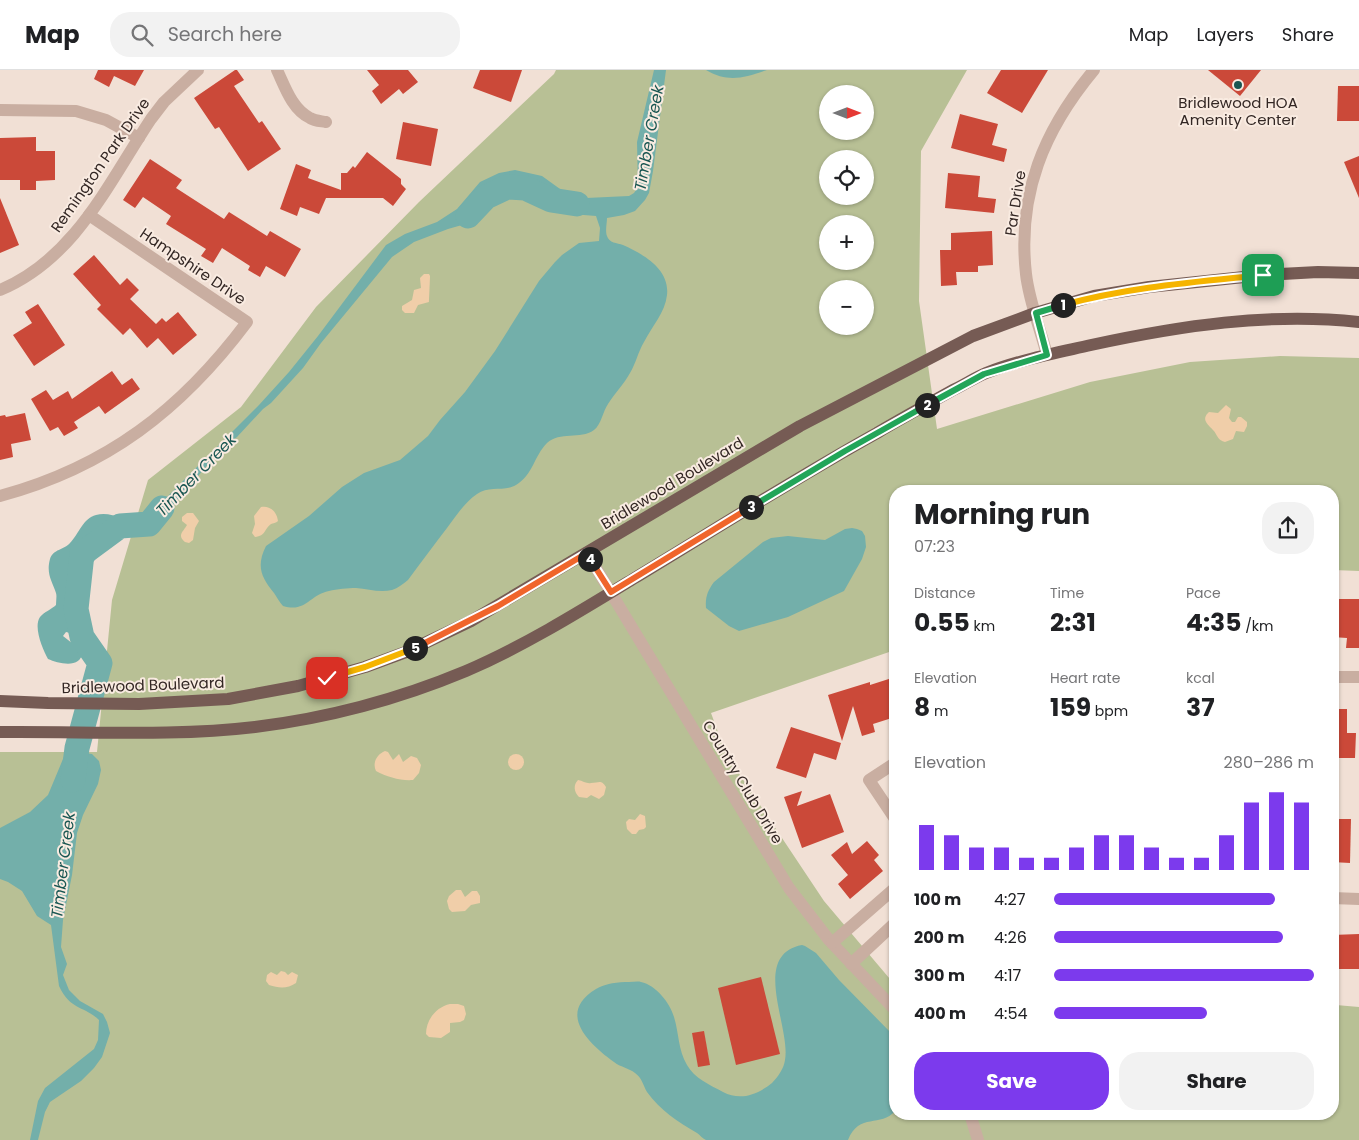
<!DOCTYPE html>
<html lang="en">
<head>
<meta charset="utf-8">
<style>
  body { margin:0; font-family:Poppins,sans-serif; background:#f2f2f2; color:#202124; height:100vh; display:flex; flex-direction:column; font-size:19px; white-space:nowrap }
  * { box-sizing:border-box; margin:0 }
  p { font-size:16px; color:#757577 }
  .icon { flex:none; width:28px; height:28px; fill:none; stroke:currentColor; stroke-width:2; stroke-linecap:round; stroke-linejoin:round }
  .map { position:relative; flex:1; overflow:hidden }
  .panel { position:absolute; left:889px; top:415px; width:450px; height:635px; display:flex; flex-direction:column; background:#fff; border-radius:20px; box-shadow:0 1px 4px #0004 }
  .panel>* { flex:none }
  .needle { width:32px; rotate:90deg }
  .controls { position:absolute; left:819px; top:15px; display:grid; gap:10px }
  .controls a { display:grid; place-items:center; width:55px; height:55px; border-radius:50%; background:#fff; box-shadow:0 1px 4px #0004; font-size:25px }
  .pin { position:absolute; display:grid; place-items:center; width:42px; height:42px; color:#fff; margin:-21px; border-radius:10px; box-shadow:0 2px 8px #0006 }
  .km { position:absolute; width:25px; height:25px; margin:-12px; border-radius:50%; background:#222; color:#fff; font-size:14px; line-height:25px; text-align:center }
  .round { display:grid; place-items:center; flex:none; width:52px; height:52px; border-radius:20px; background:#f2f2f2 }
  .summary { display:flex; align-items:center; justify-content:space-between; height:85px; padding:0 25px }
  h1 { font-size:28px; font-weight:700; line-height:38px }
  .stats { display:grid; grid-template-columns:repeat(3,1fr); gap:8px; height:85px; padding:5px 25px }
  .stats div { display:grid; align-content:center }
  .stats b { font-size:25px; font-weight:700 }
  .stats small { font-size:14px; font-weight:400 }
  .stats p { font-size:14px }
  .chart { height:140px; padding:10px 25px }
  .chart p { display:flex; justify-content:space-between }
  .chart svg { width:100%; height:90px; margin-top:5px; stroke:#7c3aed; stroke-width:6 }
  .cta { display:flex; gap:10px; margin-top:auto; padding:10px 25px }
  .cta a { flex:1; height:58px; border-radius:20px; background:#7c3aed; color:#fff; font-size:20px; font-weight:700; line-height:58px; text-align:center }
  .cta a+a { background:#f2f2f2; color:#202124 }
  ul { padding:0 25px; list-style:none; font-size:16px }
  li { display:grid; grid-template-columns:80px 60px 1fr; align-items:center; height:38px }
  li i { height:12px; border-radius:6px; background:#7c3aed }
  header { display:flex; align-items:center; gap:30px; box-sizing:border-box; height:70px; padding:0 25px; background:#fff; border-bottom:1px solid #e0e0e0 }
  header strong { font-size:24px }
  nav { display:flex; gap:28px; margin-inline-start:auto; font-size:18px }
  .search { width:350px; height:45px; background:#f2f2f2; display:flex; align-items:center; gap:12px; box-sizing:border-box; padding:0 18px; border-radius:20px; color:#757577; font-size:19px }
  .map>svg:first-child { display:block }
  .green { fill:#b8c095; fill-rule:evenodd }
  .sand { fill:#f0cea9 }
  .water { fill:#73afaa }
  .lines { fill:none; stroke-linecap:round; stroke-linejoin:round }
  .river { stroke:#73afaa; stroke-width:25 }
  .building { fill:#cb4939 }
  .minor { stroke:#c9aea1; stroke-width:12 }
  .major { stroke:#765b54; stroke-width:12 }
  .split-1-casing { stroke:#fff; stroke-width:10 }
  .split-2-casing { stroke:#fff; stroke-width:10 }
  .split-3-casing { stroke:#fff; stroke-width:10 }
  .split-4-casing { stroke:#fff; stroke-width:10 }
  .split-5-casing { stroke:#fff; stroke-width:10 }
  .split-6-casing { stroke:#fff; stroke-width:10 }
  .split-1 { stroke:#f5b400; stroke-width:6 }
  .split-2 { stroke:#22a559; stroke-width:6 }
  .split-3 { stroke:#22a559; stroke-width:6 }
  .split-4 { stroke:#f0652b; stroke-width:6 }
  .split-5 { stroke:#f0652b; stroke-width:6 }
  .split-6 { stroke:#f5b400; stroke-width:6 }
  .poi-dot { fill:#195652; stroke:#f9ebe1; stroke-width:2 }
  .labels { text-anchor:middle; dominant-baseline:central; stroke-width:4; stroke-linejoin:round; paint-order:stroke }
  .poi-label { font-size:15px; fill:#332724; stroke:#f9ebe1 }
  .street-label { font-size:15px; fill:#332724; stroke:#f9ebe1 }
  .water-label { font-size:16px; font-style:italic; fill:#195652; stroke:#f9ebe1 }
</style>
</head>
<body>
<header>
<strong>Map</strong>
<div class="search"><svg class="icon" aria-label="search" viewBox="0 0 24 24"><circle cx="10" cy="10" r="6"/><path d="M15 15l6 6"/></svg>Search here</div>
<nav><a>Map</a><a>Layers</a><a>Share</a></nav>
</header>
<div class="map">
<svg width="1359" height="1070" viewBox="0 0 1359 1070">
  <rect width="100%" height="100%" fill="#f1e0d5"/>
  <!-- green -->
  <path class="green" d="M556 0H967L921 81 919 231 937 359 1090 312 1190 292 1280 286 1359 288V501L1333 500 1332 421H895V580L711 643 726 684 824 831 895 915V1044H1332V936L1336 935 1359 937V1070H0V682H97L112 530 148 410 241 337 316 237 419 132 554 4ZM828 24H865V61H828ZM828 89H865V126H828ZM828 154H865V191H828ZM828 219H865V256H828Z"/>
  <!-- sand -->
  <g class="sand">
    <path d="M424 204H429L430 206C430 210 429 230 429 232L418 235 414 243H405L402 240V236L412 230 414 220 421 218 420 208Z"/>
    <path d="M1226 335 1231 339 1229 348 1232 352H1235L1238 347H1241L1247 352V356L1244 362 1236 361 1233 369 1225 372C1218 370 1218 367 1214 361 1209 355 1200 350 1209 342L1218 343Z"/>
    <path d="M261 437C270 435 277 442 278 451 276 453 273 453 271 454 264 459 266 466 255 467L252 463 255 454 254 446Z"/>
    <path d="M187 443H193L199 451 195 458 193 470 189 473 185 472C177 465 183 462 187 455L182 451V447Z"/>
    <path d="M385 681 388 682 393 690 399 684 403 692 411 686 417 688 421 695 419 703 413 710C401 711 387 707 376 701 372 693 377 684 385 681Z"/>
    <circle cx="516" cy="692" r="8"/>
    <path d="M578 710C583 711 587 714 591 713 599 713 601 709 606 717L604 725 599 729 591 725 587 728 579 727C574 722 573 715 578 710Z"/>
    <polygon points="640,744 645,746 646,757 644,759 639,760 636,764 632,764 627,759 626,752 629,749 635,750"/>
    <polygon points="456,820 461,820 465,827 472,821 477,821 480,826 480,833 471,835 465,841 452,842 449,839 447,831 449,826"/>
    <path d="M281 901 285 902 288 905 292 902 298 905 296 913C287 919 279 918 269 915L266 911 267 905 271 902 277 905Z"/>
    <path d="M450 934H458L464 936 466 944 464 950 460 952 450 953V962L441 968 429 967 426 964C426 950 436 937 450 934Z"/>
  </g>
  <!-- water -->
  <g class="water">
    <path d="M654 0H666L653 101 649 123 645 130 635 141 624 145 607 148C607 153 605 161 607 166 609 173 617 173 623 175 643 184 670 199 667 225 665 243 652 256 644 272 638 282 636 293 630 303 624 314 615 323 608 334 603 341 601 355 594 360 580 370 560 361 547 373 534 386 533 405 516 415 504 422 489 415 477 424 464 433 456 446 447 458 434 475 421 492 408 510 403 514 398 518 392 520 380 523 368 519 356 518 348 518 337 519 329 521 309 525 306 543 283 536 279 532 277 527 274 523 261 507 256 496 266 476L309 446 342 417 364 403 400 390 428 366 440 350 465 322 495 281 539 211 555 192 562 185 579 173 599 171 600 158 596 146 559 143 551 136 543 124 533 116 523 114 512 115 495 121 469 153 448 159 414 172 392 187 321 273 303 298 271 333 263 339 237 367 216 385 159 452 148 456 123 453 87 500 74 505 69 513V520L74 532 76 534 83 533C87 543 86 554 82 563L78 565 66 562 63 566 82 581C83 599 59 594 48 589 43 580 33 557 40 547 44 542 52 539 56 535 56 531 57 526 56 523 52 511 46 504 50 489 53 479 64 480 70 473 79 464 83 448 96 445 119 438 142 469 158 436L259 335 289 302 318 266 386 175 405 164 437 152 457 139 480 112 499 103 515 100 542 106 567 124 576 127 586 128 629 126 634 123 638 117 637 72Z"/>
    <path d="M706 0H767C744 8 728 13 706 0Z"/>
    <path d="M852 458 857 459 862 461 865 466 866 477 862 489 844 521 788 547 739 561 729 556 706 538C705 527 708 520 714 512L763 472 771 468 788 466 825 470 845 459Z"/>
    <path d="M68 677H85L86 683 92 684 99 691 101 700 98 714 83 745 77 763 72 805 63 850 61 877 67 894 63 905 69 920 80 931 103 944 107 952 110 963 102 987 94 998 81 1011 50 1032 45 1042 38 1070H30L38 1031 45 1018 94 979 98 970 99 950C83 935 71 941 59 916L51 855 37 846 22 821 8 812 0 809V758L30 742 48 725Z"/>
    <path d="M802 875 805 876 816 883 839 910 895 967V1041C881 1058 859 1042 848 1070 811 1070 774 1070 737 1070 730 1070 712 1070 706 1070 703 1069 700 1065 697 1063 678 1052 660 1040 647 1022 643 1015 642 1008 635 1003 629 998 620 997 614 992 589 974 556 943 596 919 606 913 618 912 629 912 633 912 638 911 641 912 656 915 670 933 674 947 679 963 678 980 687 995 694 1008 710 1015 723 1022 740 1031 757 1025 772 1013 778 1007 784 998 785 990 791 957 750 885 802 875Z"/>
  </g>
  <g class="lines">
    <!-- river -->
    <g class="river">
      <polyline points="468,146 486,127 507,117 525,118 551,130 577,134"/>
      <polyline points="73,710 77,678 100,593 82,567 76,539 82,484 120,456 149,454 162,438"/>
    </g>
  </g>
  <!-- building -->
  <g class="building">
    <polygon points="98,0 144,0 135,16 114,6 109,17 94,9"/>
    <polygon points="235,0 237,0 244,10 234,16 259,53 262,51 281,79 248,101 219,57 215,59 194,28"/>
    <polygon points="367,0 408,0 418,12 403,24 399,19 381,34 372,21 379,15"/>
    <polygon points="480,0 522,0 511,32 473,18"/>
    <polygon points="1001,0 1048,0 1022,43 987,23"/>
    <polygon points="1208,0 1261,0 1240,26"/>
    <polygon points="1338,16 1359,16 1359,51 1337,51"/>
    <polygon points="960,44 998,54 992,75 1007,79 1004,92 951,78"/>
    <polygon points="403,52 438,59 431,96 396,89"/>
    <polygon points="36,67 36,81 55,81 55,110 36,111 36,120 20,120 20,110 0,110 0,68"/>
    <polygon points="367,82 401,109 401,114 406,119 393,136 383,128 326,128 319,144 300,137 297,146 280,139 296,94 311,100 308,108 341,120 341,103 347,103 353,96 355,98"/>
    <polygon points="1359,86 1359,128 1344,92"/>
    <polygon points="150,89 182,110 176,118 224,149 229,142 267,166 270,161 301,179 285,207 266,196 260,207 248,200 250,196 222,178 213,193 201,186 206,179 166,154 171,146 143,127 135,138 123,130"/>
    <polygon points="948,103 980,106 978,127 996,129 994,143 945,138"/>
    <polygon points="0,128 19,175 0,183"/>
    <polygon points="992,161 993,195 978,196 978,202 956,202 957,215 941,216 940,180 951,180 951,163"/>
    <polygon points="94,185 120,215 127,208 139,220 130,229 156,254 162,248 166,252 178,242 197,265 173,285 158,268 147,278 130,258 123,265 97,239 101,235 73,204"/>
    <polygon points="38,234 65,275 34,296 13,265 32,253 25,242"/>
    <polygon points="112,301 122,315 132,308 140,319 105,344 99,336 74,352 78,358 64,366 58,357 50,361 31,329 46,320 53,330 68,321 72,329"/>
    <polygon points="25,343 31,370 11,374 13,387 0,390 0,346 5,345 6,347"/>
    <polygon points="1332,529 1359,529 1359,578 1346,578 1347,568 1332,567"/>
    <polygon points="895,607 895,647 873,654 875,662 862,666 853,636 842,671 828,625 870,612 870,615"/>
    <polygon points="1332,639 1347,639 1347,663 1356,663 1355,688 1332,688"/>
    <polygon points="791,657 841,673 836,690 814,683 806,708 776,698"/>
    <polygon points="802,721 797,736 830,724 844,762 802,778 784,727"/>
    <polygon points="1332,749 1351,749 1350,793 1332,792"/>
    <polygon points="867,771 879,785 874,790 883,801 850,829 838,814 848,805 831,785 847,772 852,784"/>
    <polygon points="1359,864 1359,899 1332,899 1332,865"/>
    <polygon points="761,907 780,984 736,995 718,918"/>
    <polygon points="704,961 710,995 698,997 692,963"/>
  </g>
  <g class="lines">
    <!-- minor -->
    <g class="minor">
      <path d="M277 0C285 17 292 39 310 48 315 51 321 51 326 52"/>
      <polyline points="0,40 76,41 106,50 139,68"/>
      <path d="M0 220C75 189 109 112 151 49L164 32 198 0"/>
      <path d="M1047 285C1040 258 1029 231 1026 204 1017 124 1044 60 1094 0"/>
      <path d="M0 426C107 397 181 340 247 252L89 145"/>
      <polyline points="587,483 789,818 829,870 895,940"/>
      <polyline points="1332,607 1359,607"/>
      <polyline points="895,693 869,710 895,749"/>
      <polyline points="1332,828 1359,829"/>
      <polyline points="832,873 895,818"/>
      <polyline points="851,894 895,853"/>
      <polyline points="970,1044 978,1070"/>
    </g>
    <!-- major -->
    <g class="major">
      <polyline points="0,631 48,633 139,634 228,629 298,616 365,597 406,582 471,551 800,356 973,266 1035,243 1094,226 1149,217 1263,205 1318,202 1359,203"/>
      <path d="M0 662C85 661 171 667 255 657 328 648 399 629 466 601 524 576 579 542 633 509 714 460 794 409 877 363 902 348 928 334 953 320 964 315 974 308 986 303 1019 290 1056 283 1091 275 1179 256 1269 242 1359 252"/>
    </g>
  </g>
  <g class="lines">
    <!-- split-1 casing -->
    <g class="split-1-casing">
      <path id="split-1" d="M1063 235C1128 217 1196 212 1263 205"/>
    </g>
    <!-- split-2 casing -->
    <g class="split-2-casing">
      <polyline id="split-2" points="927,335 984,304 1047,285 1036,243 1063,235"/>
    </g>
    <!-- split-3 casing -->
    <g class="split-3-casing">
      <polyline id="split-3" points="751,437 845,381 927,335"/>
    </g>
    <!-- split-4 casing -->
    <g class="split-4-casing">
      <polyline id="split-4" points="590,489 611,522 751,437"/>
    </g>
    <!-- split-5 casing -->
    <g class="split-5-casing">
      <polyline id="split-5" points="415,578 498,536 587,483 590,489"/>
    </g>
    <!-- split-6 casing -->
    <g class="split-6-casing">
      <polyline id="split-6" points="327,608 365,597 415,578"/>
    </g>
    <!-- split-1 -->
    <use href="#split-1" class="split-1"/>
    <!-- split-2 -->
    <use href="#split-2" class="split-2"/>
    <!-- split-3 -->
    <use href="#split-3" class="split-3"/>
    <!-- split-4 -->
    <use href="#split-4" class="split-4"/>
    <!-- split-5 -->
    <use href="#split-5" class="split-5"/>
    <!-- split-6 -->
    <use href="#split-6" class="split-6"/>
  </g>
  <!-- markers -->
  <circle class="poi-dot" cx="1238" cy="15" r="5"/>
  <g class="labels">
    <!-- poi labels -->
    <g class="poi-label">
      <text x="1238" y="32">Bridlewood HOA<tspan x="1238" dy="17">Amenity Center</tspan></text>
    </g>
    <!-- street labels -->
    <g class="street-label">
      <text transform="translate(100 95) rotate(-55)">Remington Park Drive</text>
      <text transform="translate(1015 133) rotate(-81)">Par Drive</text>
      <text transform="translate(193 196) rotate(34)">Hampshire Drive</text>
      <text transform="translate(672 413) rotate(-31)">Bridlewood Boulevard</text>
      <text transform="translate(143 615) rotate(-2)">Bridlewood Boulevard</text>
      <text transform="translate(743 712) rotate(59)">Country Club Drive</text>
    </g>
    <!-- water labels -->
    <g class="water-label">
      <text transform="translate(649 68) rotate(-80)">Timber Creek</text>
      <text transform="translate(196 405) rotate(-46)">Timber Creek</text>
      <text transform="translate(63 795) rotate(-83)">Timber Creek</text>
    </g>
  </g>
</svg>
<div class="controls">
<a><svg class="needle" viewBox="-14 -14 28 28"><path d="M0-13l5 13h-10z" fill="#e53935"/><path d="M0 13l5-13h-10z" fill="#757577"/></svg></a>
<a><svg class="icon" aria-label="locate" viewBox="0 0 24 24"><circle cx="12" cy="12" r="6"/><path d="M12 2v4M12 18v4M2 12h4M18 12h4"/></svg></a>
<a>+</a>
<a>−</a>
</div>
<div class="pin" style="left:1263px;top:205px;background:#1e9e55"><svg class="icon" aria-label="arrive" viewBox="0 0 24 24"><path d="M6 21V4h12l-3 4 3 4H6"/></svg></div>
<div class="pin" style="left:327px;top:608px;background:#d93025"><svg class="icon" aria-label="check" viewBox="0 0 24 24"><path d="M5 12l5 5 9-10"/></svg></div>
<b class="km" style="left:1063px;top:235px">1</b>
<b class="km" style="left:927px;top:335px">2</b>
<b class="km" style="left:751px;top:437px">3</b>
<b class="km" style="left:590px;top:489px">4</b>
<b class="km" style="left:415px;top:578px">5</b>
<section class="panel">
<div class="summary"><div><h1>Morning run</h1><p>07:23</p></div><a class="round"><svg class="icon" aria-label="share" viewBox="0 0 24 24"><path d="M12 15V3M7 8l5-5 5 5M5 13v7h14v-7"/></svg></a></div>
<div class="stats">
<div><p>Distance</p><b>0.55<small> km</small></b></div>
<div><p>Time</p><b>2:31</b></div>
<div><p>Pace</p><b>4:35<small> /km</small></b></div>
</div>
<div class="stats">
<div><p>Elevation</p><b>8<small> m</small></b></div>
<div><p>Heart rate</p><b>159<small> bpm</small></b></div>
<div><p>kcal</p><b>37</b></div>
</div>
<div class="chart"><p><span>Elevation</span>280–286 m</p>
<svg viewBox="0 0 160 44" preserveAspectRatio="none"><path d="M5 44V22M15 44V27M25 44V33M35 44V33M45 44V38M55 44V38M65 44V33M75 44V27M85 44V27M95 44V33M105 44V38M115 44V38M125 44V27M135 44V11M145 44V6M155 44V11"/></svg>
</div>
<ul>
<li><b>100 m</b>4:27<i style="width:85%"></i></li>
<li><b>200 m</b>4:26<i style="width:88%"></i></li>
<li><b>300 m</b>4:17<i style="width:100%"></i></li>
<li><b>400 m</b>4:54<i style="width:59%"></i></li>
</ul>
<div class="cta"><a>Save</a><a>Share</a></div>
</section>
</div>
</body>
</html>
